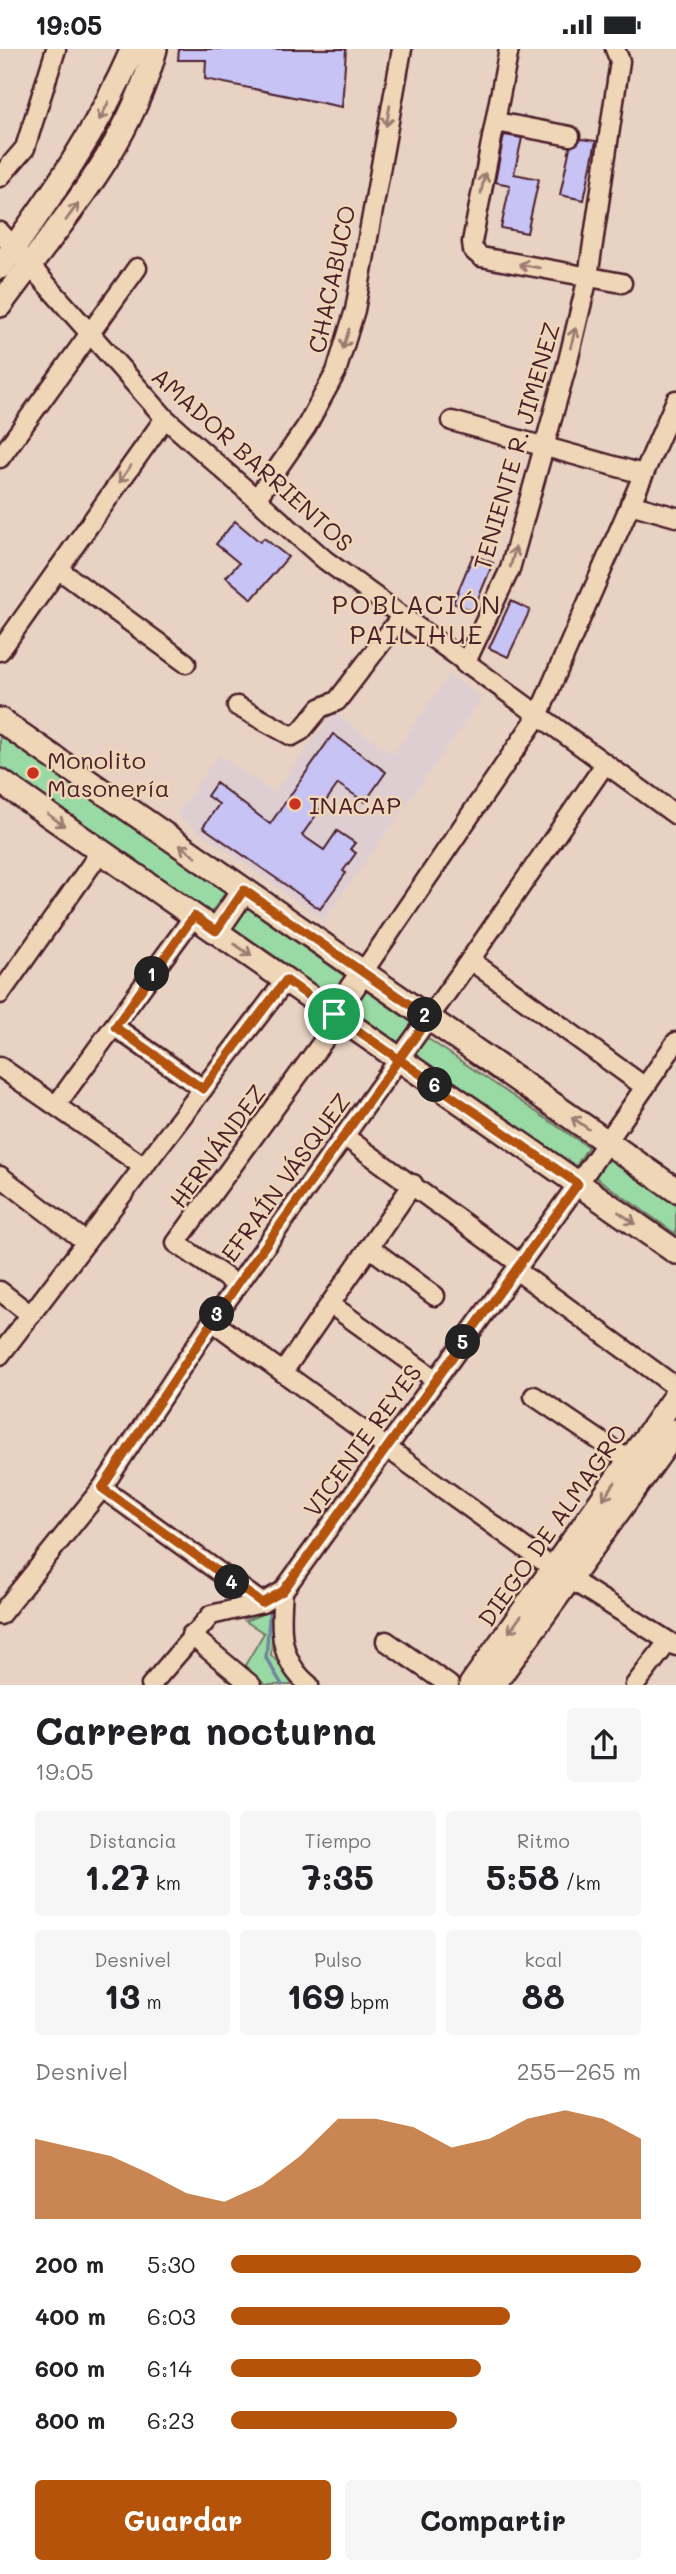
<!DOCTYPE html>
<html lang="es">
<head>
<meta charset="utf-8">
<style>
  body { margin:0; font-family:Mali,sans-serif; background:#f6f6f6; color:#202124; height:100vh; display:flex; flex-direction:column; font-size:26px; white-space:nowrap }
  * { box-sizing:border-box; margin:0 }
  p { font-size:23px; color:#757577 }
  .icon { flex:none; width:38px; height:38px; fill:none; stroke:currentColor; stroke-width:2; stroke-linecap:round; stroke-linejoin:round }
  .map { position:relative; height:1636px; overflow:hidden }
  .details { display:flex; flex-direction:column; background:#fff; flex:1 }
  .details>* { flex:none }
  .pin { position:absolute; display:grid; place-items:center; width:60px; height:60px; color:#fff; margin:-30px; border:4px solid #fff; border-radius:50%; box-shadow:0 2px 7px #0007 }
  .km { position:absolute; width:35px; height:35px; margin:-18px; border-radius:50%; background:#222; color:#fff; font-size:19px; line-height:35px; text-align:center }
  .round { display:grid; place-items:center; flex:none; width:74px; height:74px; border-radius:7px; background:#f6f6f6 }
  .summary { display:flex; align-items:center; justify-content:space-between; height:119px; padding:0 35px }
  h1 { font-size:38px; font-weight:700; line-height:52px }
  .stats { display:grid; grid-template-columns:repeat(3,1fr); gap:10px; height:119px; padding:7px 35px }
  .stats div { display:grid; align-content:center; border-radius:7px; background:#f6f6f6; text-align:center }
  .stats b { font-size:35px; font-weight:700 }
  .stats small { font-size:19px; font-weight:400 }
  .stats p { font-size:19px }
  .chart { height:196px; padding:14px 35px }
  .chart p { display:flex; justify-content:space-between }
  .chart svg { width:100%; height:126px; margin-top:7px; fill:#b45309; opacity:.7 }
  .primary-button { display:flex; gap:14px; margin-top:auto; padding:14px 35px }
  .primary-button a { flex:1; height:80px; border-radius:7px; background:#b45309; color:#fff; font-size:28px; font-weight:700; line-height:80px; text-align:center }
  .primary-button a+a { background:#f6f6f6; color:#202124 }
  ul { padding:0 35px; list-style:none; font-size:23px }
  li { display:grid; grid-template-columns:112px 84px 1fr; align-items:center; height:52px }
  li i { height:18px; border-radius:9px; background:#b45309 }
  .status { display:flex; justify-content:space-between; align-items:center; height:49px; padding:0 35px; background:#fff; direction:ltr }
  .status svg { height:19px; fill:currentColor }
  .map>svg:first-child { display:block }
  .built { fill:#deced2 }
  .green { fill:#99daa4; stroke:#727c68; stroke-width:2 }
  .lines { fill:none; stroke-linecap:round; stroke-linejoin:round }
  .stream { stroke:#71869f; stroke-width:3.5 }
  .building { fill:#c8c3f5; stroke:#4a1f2b; stroke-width:2 }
  .minor-casing { stroke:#4a1f2b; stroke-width:23 }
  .major-casing { stroke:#4a1f2b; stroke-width:28 }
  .minor { stroke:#efd6b7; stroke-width:18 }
  .major { stroke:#efd6b7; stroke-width:23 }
  .oneway { stroke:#9c7a71 }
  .route-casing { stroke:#fff; stroke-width:14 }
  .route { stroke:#b45309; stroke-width:9 }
  .poi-dot { fill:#c8321e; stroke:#efd6b7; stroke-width:2.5 }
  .labels { text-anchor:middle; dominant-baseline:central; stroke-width:5; stroke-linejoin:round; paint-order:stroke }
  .street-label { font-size:24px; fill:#4a1f2b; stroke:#efd6b7 }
  .poi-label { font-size:24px; fill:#4a1f2b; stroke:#efd6b7; text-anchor:start }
  .neighbourhood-label { font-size:26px; letter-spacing:2px; fill:#4a1f2b; stroke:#efd6b7 }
</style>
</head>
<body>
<div class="status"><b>19:05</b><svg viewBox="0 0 49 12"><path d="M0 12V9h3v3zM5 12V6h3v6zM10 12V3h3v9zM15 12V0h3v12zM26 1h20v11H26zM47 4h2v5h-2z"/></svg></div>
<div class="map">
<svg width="676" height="1636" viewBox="0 0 676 1636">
  <rect width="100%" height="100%" fill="#e7d2c3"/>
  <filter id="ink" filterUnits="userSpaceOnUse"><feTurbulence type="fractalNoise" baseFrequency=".0143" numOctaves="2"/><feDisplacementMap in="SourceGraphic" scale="14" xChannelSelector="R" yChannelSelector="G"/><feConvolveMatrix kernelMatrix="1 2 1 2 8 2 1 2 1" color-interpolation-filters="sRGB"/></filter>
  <g filter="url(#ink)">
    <!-- built -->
    <polygon class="built" points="449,626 482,649 324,871 176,766 219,705 274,744 333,663 393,705"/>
    <!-- green -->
    <g class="green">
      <polygon points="0,686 227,841 209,867 0,725"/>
      <polygon points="245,857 350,931 336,951 231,877"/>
      <polygon points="361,938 412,974 398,993 347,958"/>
      <polygon points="424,987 588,1098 576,1117 411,1005"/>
      <polygon points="608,1107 676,1155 676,1185 594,1127"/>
      <polygon points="274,1560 271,1606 299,1636 266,1636 244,1618 264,1584 245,1572"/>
    </g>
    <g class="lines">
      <!-- stream -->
      <polyline class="stream" points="270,1556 266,1609 282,1636"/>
    </g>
    <!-- building -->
    <g class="building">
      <polygon points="179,0 346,0 342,58 205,30 206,11 178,11"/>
      <polygon points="504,86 522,89 514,125 539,130 527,184 501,179 510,136 495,133"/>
      <polygon points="581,90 596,92 584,151 560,146 570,98"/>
      <polygon points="235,472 260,493 264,489 288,508 252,550 226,528 239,514 216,495"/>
      <polygon points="473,506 493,514 473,562 453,554"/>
      <polygon points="511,552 530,561 508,608 489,599"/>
      <polygon points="333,685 386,723 365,753 338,735 302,786 324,801 337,782 355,794 350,800 356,804 343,822 346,824 320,860 203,778 219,755 207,747 216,734 270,775"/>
    </g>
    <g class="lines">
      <!-- minor casing -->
      <g class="minor-casing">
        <g id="minor">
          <polyline points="509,0 472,193 473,201 481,208 622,234"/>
          <polyline points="496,73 570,87"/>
          <polyline points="0,128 25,99 56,0"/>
          <polyline points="0,183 165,369 325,511 676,766"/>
          <polyline points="452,372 643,425"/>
          <polyline points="0,409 137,219"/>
          <polyline points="257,449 306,378 336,323 355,261 402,0"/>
          <polyline points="630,455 676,468"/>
          <polyline points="58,520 186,614"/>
          <polyline points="0,602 165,369"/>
          <polyline points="465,615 510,520 568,312 588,228 620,12 615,0"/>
          <polyline points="237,657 292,687 301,682 320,659 337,652 401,568"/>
          <polyline points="470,911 645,1038"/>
          <polyline points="363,923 538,667 676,351"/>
          <polyline points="0,945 101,802"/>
          <polyline points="115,978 203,1040"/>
          <polyline points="0,1018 144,1118"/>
          <polyline points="57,1055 194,867"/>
          <polyline points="344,1087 520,1215"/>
          <polyline points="0,1127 86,1193"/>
          <polyline points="369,1198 435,1247"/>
          <polyline points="516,1221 676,1338"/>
          <polyline points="237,1236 176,1194 340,969"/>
          <polyline points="0,1242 31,1266"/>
          <polyline points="330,1255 436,1331"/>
          <polyline points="212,1272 554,1520 676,1597"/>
          <polyline points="0,1306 286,931"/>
          <polyline points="283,1323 413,1135"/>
          <polyline points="534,1347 630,1412"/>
          <polyline points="102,1439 262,1554"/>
          <path d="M283 1542C280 1578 278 1611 309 1636"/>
          <polyline points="0,1566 102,1439 212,1272 470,911 605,715"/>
          <polyline points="191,1586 251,1636"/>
          <polyline points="386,1592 449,1636"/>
          <polyline points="151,1636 211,1566 262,1554 283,1542 578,1135 676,993"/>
          <polyline points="635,1636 668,1593"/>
        </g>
      </g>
      <!-- major casing -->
      <g class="major-casing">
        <g id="major">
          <path d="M0 218C53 145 96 84 133 0"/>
          <path d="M0 256C59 175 129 100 155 0"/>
          <polyline points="0,671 676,1141"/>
          <polyline points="0,732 676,1203"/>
          <polyline points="216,882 244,841"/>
          <polyline points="334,965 363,923"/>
          <polyline points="471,1636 676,1346"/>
          <polyline points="493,1636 676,1382"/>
        </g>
      </g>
      <!-- minor -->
      <use href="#minor" class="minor"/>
      <!-- major -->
      <use href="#major" class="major"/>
    </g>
    <!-- one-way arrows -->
    <defs><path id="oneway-shaft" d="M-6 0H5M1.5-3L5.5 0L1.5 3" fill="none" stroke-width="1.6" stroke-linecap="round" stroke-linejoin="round" transform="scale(1.75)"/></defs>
    <g class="oneway">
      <use href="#oneway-shaft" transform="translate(104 62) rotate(117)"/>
      <use href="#oneway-shaft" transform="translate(388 67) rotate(100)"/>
      <use href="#oneway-shaft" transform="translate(483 134) rotate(-79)"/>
      <use href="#oneway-shaft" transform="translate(72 163) rotate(-54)"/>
      <use href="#oneway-shaft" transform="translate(529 217) rotate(-170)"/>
      <use href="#oneway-shaft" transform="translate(573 289) rotate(-76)"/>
      <use href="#oneway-shaft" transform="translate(346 290) rotate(107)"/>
      <use href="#oneway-shaft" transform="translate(125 425) rotate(125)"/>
      <use href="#oneway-shaft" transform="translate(513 508) rotate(-75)"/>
      <use href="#oneway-shaft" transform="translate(56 771) rotate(35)"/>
      <use href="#oneway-shaft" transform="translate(188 802) rotate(-145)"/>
      <use href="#oneway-shaft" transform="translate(243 901) rotate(35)"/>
      <use href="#oneway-shaft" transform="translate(580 1074) rotate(-145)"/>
      <use href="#oneway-shaft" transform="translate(627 1169) rotate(35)"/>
      <use href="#oneway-shaft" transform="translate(609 1442) rotate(125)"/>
      <use href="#oneway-shaft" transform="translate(515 1575) rotate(126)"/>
    </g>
  </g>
  <g class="lines" filter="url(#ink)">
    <!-- route casing -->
    <g class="route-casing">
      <polyline id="route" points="334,965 286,931 203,1040 115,978 194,867 216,882 244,841 429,969 399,1010 237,1236 102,1439 262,1554 283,1542 578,1135 334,965"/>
    </g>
    <!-- route -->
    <use href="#route" class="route"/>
  </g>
  <!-- markers -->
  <g class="poi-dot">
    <circle cx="33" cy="724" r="7"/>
    <circle cx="295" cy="755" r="7"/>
  </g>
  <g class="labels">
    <!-- street labels -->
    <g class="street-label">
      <text transform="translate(331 230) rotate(-78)">CHACABUCO</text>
      <text transform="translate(516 397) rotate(-74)">TENIENTE R. JIMENEZ</text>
      <text transform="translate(253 410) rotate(42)">AMADOR BARRIENTOS</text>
      <text transform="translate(217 1097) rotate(-54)">HERNÁNDEZ</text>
      <text transform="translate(285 1128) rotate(-54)">EFRAÍN VÁSQUEZ</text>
      <text transform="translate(362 1391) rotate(-54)">VICENTE REYES</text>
      <text transform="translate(552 1476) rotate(-55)">DIEGO DE ALMAGRO</text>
    </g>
    <!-- poi labels -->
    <g class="poi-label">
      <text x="47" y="710">Monolito<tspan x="47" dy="28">Masonería</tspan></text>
      <text x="309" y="755">INACAP</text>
    </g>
    <!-- neighbourhood labels -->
    <g class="neighbourhood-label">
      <text x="417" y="555">POBLACIÓN<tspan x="417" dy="30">PAILIHUE</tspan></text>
    </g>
  </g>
</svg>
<div class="pin" style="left:334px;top:965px;background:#1e9e55"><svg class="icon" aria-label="arrive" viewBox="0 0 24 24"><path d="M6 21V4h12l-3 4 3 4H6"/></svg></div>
<b class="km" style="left:152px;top:925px">1</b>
<b class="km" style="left:425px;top:966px">2</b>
<b class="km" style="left:217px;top:1265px">3</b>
<b class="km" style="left:232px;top:1533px">4</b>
<b class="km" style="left:463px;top:1293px">5</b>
<b class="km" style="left:435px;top:1036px">6</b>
</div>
<section class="details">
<div class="summary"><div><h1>Carrera nocturna</h1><p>19:05</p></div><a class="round"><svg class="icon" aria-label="share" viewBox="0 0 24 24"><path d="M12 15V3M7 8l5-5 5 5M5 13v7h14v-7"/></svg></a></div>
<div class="stats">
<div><p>Distancia</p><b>1.27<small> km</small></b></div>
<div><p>Tiempo</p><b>7:35</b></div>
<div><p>Ritmo</p><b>5:58<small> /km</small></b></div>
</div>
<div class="stats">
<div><p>Desnivel</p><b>13<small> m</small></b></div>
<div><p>Pulso</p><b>169<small> bpm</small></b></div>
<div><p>kcal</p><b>88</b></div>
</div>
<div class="chart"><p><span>Desnivel</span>255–265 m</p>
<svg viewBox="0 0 160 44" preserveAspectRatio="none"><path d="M0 44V16L10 19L20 22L30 28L40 35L50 38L60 32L70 22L80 9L90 9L100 12L110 19L120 16L130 9L140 6L150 9L160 16V44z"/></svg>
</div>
<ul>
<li><b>200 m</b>5:30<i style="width:100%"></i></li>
<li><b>400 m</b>6:03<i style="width:68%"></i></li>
<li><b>600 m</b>6:14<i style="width:61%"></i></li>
<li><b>800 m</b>6:23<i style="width:55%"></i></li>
</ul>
<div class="primary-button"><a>Guardar</a><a>Compartir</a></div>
</section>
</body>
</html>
